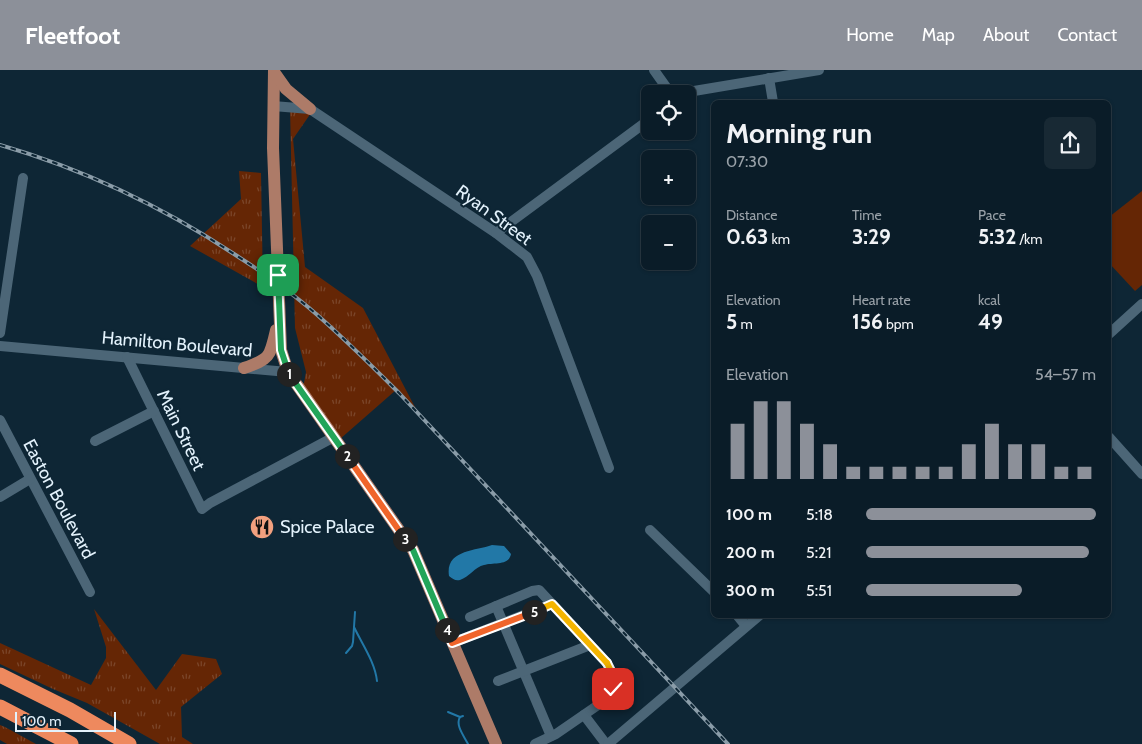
<!DOCTYPE html>
<html lang="en">
<head>
<meta charset="utf-8">
<style>
  body { margin:0; font-family:Cabin,sans-serif; background:#182934; color:#f1f3f6; height:100vh; display:flex; flex-direction:column; font-size:19px; white-space:nowrap }
  * { box-sizing:border-box; margin:0 }
  p { font-size:16px; color:#99a1a8 }
  .icon { flex:none; width:28px; height:28px; fill:none; stroke:currentColor; stroke-width:2; stroke-linecap:round; stroke-linejoin:round }
  .map { position:relative; flex:1; overflow:hidden }
  .side { position:absolute; left:711px; top:30px; width:400px; height:518px; display:flex; flex-direction:column; background:#0a1c28; border-radius:8px; box-shadow:0 1px 4px #0004,0 0 0 1px #2a3a45 }
  .side>* { flex:none }
  .fabs { position:absolute; left:641px; top:15px; display:grid; gap:10px }
  .fabs a { display:grid; place-items:center; width:55px; height:55px; border-radius:8px; background:#0a1c28; box-shadow:0 1px 4px #0004,0 0 0 1px #2a3a45; font-size:25px }
  .scale { position:absolute; left:15px; bottom:12px; width:101px; box-sizing:border-box; padding-left:5px; border:2px solid #e3f2fc; border-top:0; font-size:14px; line-height:18px; white-space:nowrap; color:#e3f2fc; -webkit-text-stroke:4px #0e2635; paint-order:stroke }
  .pin { position:absolute; display:grid; place-items:center; width:42px; height:42px; color:#fff; margin:-21px; border-radius:10px; box-shadow:0 2px 8px #0006 }
  .km { position:absolute; width:25px; height:25px; margin:-12px; border-radius:50%; background:#222; color:#fff; font-size:14px; line-height:25px; text-align:center }
  .round { display:grid; place-items:center; flex:none; width:52px; height:52px; border-radius:8px; background:#182934 }
  .headline { display:flex; align-items:center; justify-content:space-between; height:85px; padding:0 15px }
  h1 { font-size:28px; font-weight:700; line-height:38px }
  .metrics { display:grid; grid-template-columns:repeat(3,1fr); gap:8px; height:85px; padding:5px 15px }
  .metrics div { display:grid; align-content:center }
  .metrics b { font-size:21px; font-weight:700 }
  .metrics small { font-size:14px; font-weight:400 }
  .metrics p { font-size:14px }
  .chart { height:140px; padding:10px 15px }
  .chart p { display:flex; justify-content:space-between }
  .chart svg { width:100%; height:90px; margin-top:5px; stroke:#8c9099; stroke-width:6 }
  ul { padding:0 15px; list-style:none; font-size:16px }
  li { display:grid; grid-template-columns:80px 60px 1fr; align-items:center; height:38px }
  li i { height:12px; border-radius:6px; background:#8c9099 }
  header { display:flex; align-items:center; gap:30px; box-sizing:border-box; height:70px; padding:0 25px; background:#8c9099; color:#fff }
  header strong { font-size:24px }
  nav { display:flex; gap:28px; margin-inline-start:auto; font-size:18px }
  .map>svg:first-child { display:block }
  .grass { fill:url(#grass-tufts) }
  .green { fill:#652605 }
  .water { fill:#2278a7 }
  .lines { fill:none; stroke-linecap:round; stroke-linejoin:round }
  .stream { stroke:#2278a7; stroke-width:2 }
  .minor { stroke:#4c6677; stroke-width:10 }
  .major { stroke:#ad7b68; stroke-width:12 }
  .highway { stroke:#ee895e; stroke-width:15 }
  .rail-casing { stroke:#8a9ca8; stroke-width:4 }
  .rail { stroke:#0e2635; stroke-width:2; stroke-dasharray:5.5; stroke-linecap:butt }
  .split-1-casing { stroke:#fff; stroke-width:10 }
  .split-2-casing { stroke:#fff; stroke-width:10 }
  .split-3-casing { stroke:#fff; stroke-width:10 }
  .split-4-casing { stroke:#fff; stroke-width:10 }
  .split-5-casing { stroke:#fff; stroke-width:10 }
  .split-6-casing { stroke:#fff; stroke-width:10 }
  .split-7-casing { stroke:#fff; stroke-width:10 }
  .split-1 { stroke:#22a559; stroke-width:6 }
  .split-2 { stroke:#22a559; stroke-width:6 }
  .split-3 { stroke:#f0652b; stroke-width:6 }
  .split-4 { stroke:#22a559; stroke-width:6 }
  .split-5 { stroke:#f0652b; stroke-width:6 }
  .split-6 { stroke:#f5b400; stroke-width:6 }
  .split-7 { stroke:#f5b400; stroke-width:6 }
  .labels { text-anchor:middle; dominant-baseline:central; stroke-width:4; stroke-linejoin:round; paint-order:stroke }
  .street-label { font-size:18px; fill:#e3f2fc; stroke:#0e2635 }
  .poi-label { font-size:18px; fill:#e3f2fc; stroke:#0e2635; text-anchor:start }
</style>
</head>
<body>
<header>
<strong>Fleetfoot</strong>
<nav><a>Home</a><a>Map</a><a>About</a><a>Contact</a></nav>
</header>
<div class="map">
<svg width="1142" height="674" viewBox="0 0 1142 674">
  <defs>
    <pattern id="grass-tufts" width="24" height="20" patternUnits="userSpaceOnUse" patternTransform="scale(1.25)"><rect width="24" height="20" fill="#652605"/><path d="M3 7l-1-3M5 7V3M7 7l1-3M15 17l-1-3M17 17v-4M19 17l1-3" fill="none" stroke="#7b462a"/></pattern>
  </defs>
  <rect width="100%" height="100%" fill="#0e2635"/>
  <!-- grass -->
  <g class="grass">
    <polygon points="290,38 311,43 293,69 305,197 363,238 417,341 396,320 340,369 303,314 304,313 306,302 295,258"/>
    <polygon points="239,101 261,103 263,217 190,176 241,129"/>
    <polygon points="94,539 156,620 182,584 216,589 222,604 181,637 182,667 193,674 160,674 87,633 53,619 0,594 0,573 91,615 106,588 106,577"/>
    <polygon points="0,655 5,657 36,674 7,674 0,670"/>
  </g>
  <!-- green -->
  <polygon class="green" points="1142,121 1142,215 1135,221 1109,193 1109,147"/>
  <!-- water -->
  <path class="water" d="M492 475 504 476 511 484C509 496 493 492 484 495 475 497 469 507 460 510 455 511 453 509 449 506 445 480 475 481 492 475Z"/>
  <g class="lines">
    <!-- stream -->
    <g class="stream">
      <path d="M354 557C362 574 375 592 377 611"/>
      <polyline points="346,583 352,576 353,572 355,542"/>
      <polyline points="448,642 460,647 463,646"/>
      <path d="M460 647C455 655 464 666 468 674"/>
    </g>
    <!-- minor -->
    <g class="minor">
      <polyline points="654,0 671,24"/>
      <polyline points="769,8 773,32"/>
      <polyline points="688,24 694,21 819,0"/>
      <polyline points="273,36 310,39 496,163 527,187 537,206 609,398"/>
      <polyline points="496,163 650,49"/>
      <polyline points="0,263 23,108"/>
      <polyline points="1109,264 1142,234"/>
      <polyline points="0,276 288,302"/>
      <polyline points="127,287 202,439 210,433 334,367"/>
      <polyline points="0,350 90,522"/>
      <polyline points="1109,367 1142,404"/>
      <polyline points="95,371 154,341"/>
      <polyline points="0,427 30,409"/>
      <polyline points="650,460 714,522"/>
      <polyline points="496,536 551,666"/>
      <polyline points="737,545 746,556"/>
      <polyline points="470,547 532,521 539,520 606,592 614,607 613,619 610,625 601,633 556,664 535,674"/>
      <polyline points="452,573 552,534"/>
      <polyline points="498,611 590,575"/>
      <polyline points="584,645 606,674"/>
      <polyline points="608,674 760,545"/>
    </g>
    <!-- major -->
    <g class="major">
      <polyline points="274,0 273,78 281,280 288,302 413,480 496,674"/>
      <polyline points="274,2 286,19 310,39"/>
      <path d="M244 298C270 289 270 287 276 260"/>
    </g>
    <!-- highway -->
    <g class="highway">
      <polyline points="0,605 70,640 129,674"/>
      <polyline points="0,637 71,674"/>
    </g>
    <!-- rail casing -->
    <g class="rail-casing">
      <path id="rail" d="M0 75C83 99 161 136 234 184 259 200 284 217 308 237 340 264 369 293 399 323L728 674"/>
    </g>
    <!-- rail -->
    <use href="#rail" class="rail"/>
  </g>
  <g class="lines">
    <!-- split-1 casing -->
    <g class="split-1-casing">
      <polyline id="split-1" points="278,205 281,280 289,304"/>
    </g>
    <!-- split-2 casing -->
    <g class="split-2-casing">
      <polyline id="split-2" points="289,304 347,386"/>
    </g>
    <!-- split-3 casing -->
    <g class="split-3-casing">
      <polyline id="split-3" points="347,386 405,469"/>
    </g>
    <!-- split-4 casing -->
    <g class="split-4-casing">
      <polyline id="split-4" points="405,469 413,480 447,560"/>
    </g>
    <!-- split-5 casing -->
    <g class="split-5-casing">
      <polyline id="split-5" points="447,560 452,573 534,542"/>
    </g>
    <!-- split-6 casing -->
    <g class="split-6-casing">
      <polyline id="split-6" points="534,542 552,534 607,593"/>
    </g>
    <!-- split-7 casing -->
    <g class="split-7-casing">
      <polyline id="split-7" points="607,593 614,607 613,619"/>
    </g>
    <!-- split-1 -->
    <use href="#split-1" class="split-1"/>
    <!-- split-2 -->
    <use href="#split-2" class="split-2"/>
    <!-- split-3 -->
    <use href="#split-3" class="split-3"/>
    <!-- split-4 -->
    <use href="#split-4" class="split-4"/>
    <!-- split-5 -->
    <use href="#split-5" class="split-5"/>
    <!-- split-6 -->
    <use href="#split-6" class="split-6"/>
    <!-- split-7 -->
    <use href="#split-7" class="split-7"/>
  </g>
  <!-- icons -->
  <defs>
    <g id="restaurant-disc" transform="scale(1.25)"><circle r="9.5" fill="#f2a07f" stroke="#0e2635"/><path d="M-5-6h1v4h1v-4h1v4h1v-4h1v5L-1.5 .5V6h-2V.5L-5-1ZM5-6V6H3V1.5H1.5Q1.5-4 5-6Z" fill="#111"/></g>
  </defs>
  <g fill-rule="evenodd">
    <use href="#restaurant-disc" x="262" y="457"/>
  </g>
  <g class="labels">
    <!-- street labels -->
    <g class="street-label">
      <text transform="translate(494 145) rotate(36)">Ryan Street</text>
      <text transform="translate(177 274) rotate(5)">Hamilton Boulevard</text>
      <text transform="translate(181 360) rotate(64)">Main Street</text>
      <text transform="translate(59 429) rotate(62)">Easton Boulevard</text>
    </g>
    <!-- poi labels -->
    <g class="poi-label">
      <text x="280" y="457">Spice Palace</text>
    </g>
  </g>
</svg>
<div class="fabs">
<a><svg class="icon" aria-label="locate" viewBox="0 0 24 24"><circle cx="12" cy="12" r="6"/><path d="M12 2v4M12 18v4M2 12h4M18 12h4"/></svg></a>
<a>+</a>
<a>−</a>
</div>
<div class="scale">100 m</div>
<div class="pin" style="left:278px;top:205px;background:#1e9e55"><svg class="icon" aria-label="arrive" viewBox="0 0 24 24"><path d="M6 21V4h12l-3 4 3 4H6"/></svg></div>
<div class="pin" style="left:613px;top:619px;background:#d93025"><svg class="icon" aria-label="check" viewBox="0 0 24 24"><path d="M5 12l5 5 9-10"/></svg></div>
<b class="km" style="left:289px;top:304px">1</b>
<b class="km" style="left:347px;top:386px">2</b>
<b class="km" style="left:405px;top:469px">3</b>
<b class="km" style="left:447px;top:560px">4</b>
<b class="km" style="left:534px;top:542px">5</b>
<section class="side">
<div class="headline"><div><h1>Morning run</h1><p>07:30</p></div><a class="round"><svg class="icon" aria-label="share" viewBox="0 0 24 24"><path d="M12 15V3M7 8l5-5 5 5M5 13v7h14v-7"/></svg></a></div>
<div class="metrics">
<div><p>Distance</p><b>0.63<small> km</small></b></div>
<div><p>Time</p><b>3:29</b></div>
<div><p>Pace</p><b>5:32<small> /km</small></b></div>
</div>
<div class="metrics">
<div><p>Elevation</p><b>5<small> m</small></b></div>
<div><p>Heart rate</p><b>156<small> bpm</small></b></div>
<div><p>kcal</p><b>49</b></div>
</div>
<div class="chart"><p><span>Elevation</span>54–57 m</p>
<svg viewBox="0 0 160 44" preserveAspectRatio="none"><path d="M5 44V17M15 44V6M25 44V6M35 44V17M45 44V27M55 44V38M65 44V38M75 44V38M85 44V38M95 44V38M105 44V27M115 44V17M125 44V27M135 44V27M145 44V38M155 44V38"/></svg>
</div>
<ul>
<li><b>100 m</b>5:18<i style="width:100%"></i></li>
<li><b>200 m</b>5:21<i style="width:97%"></i></li>
<li><b>300 m</b>5:51<i style="width:68%"></i></li>
</ul>
</section>
</div>
</body>
</html>
